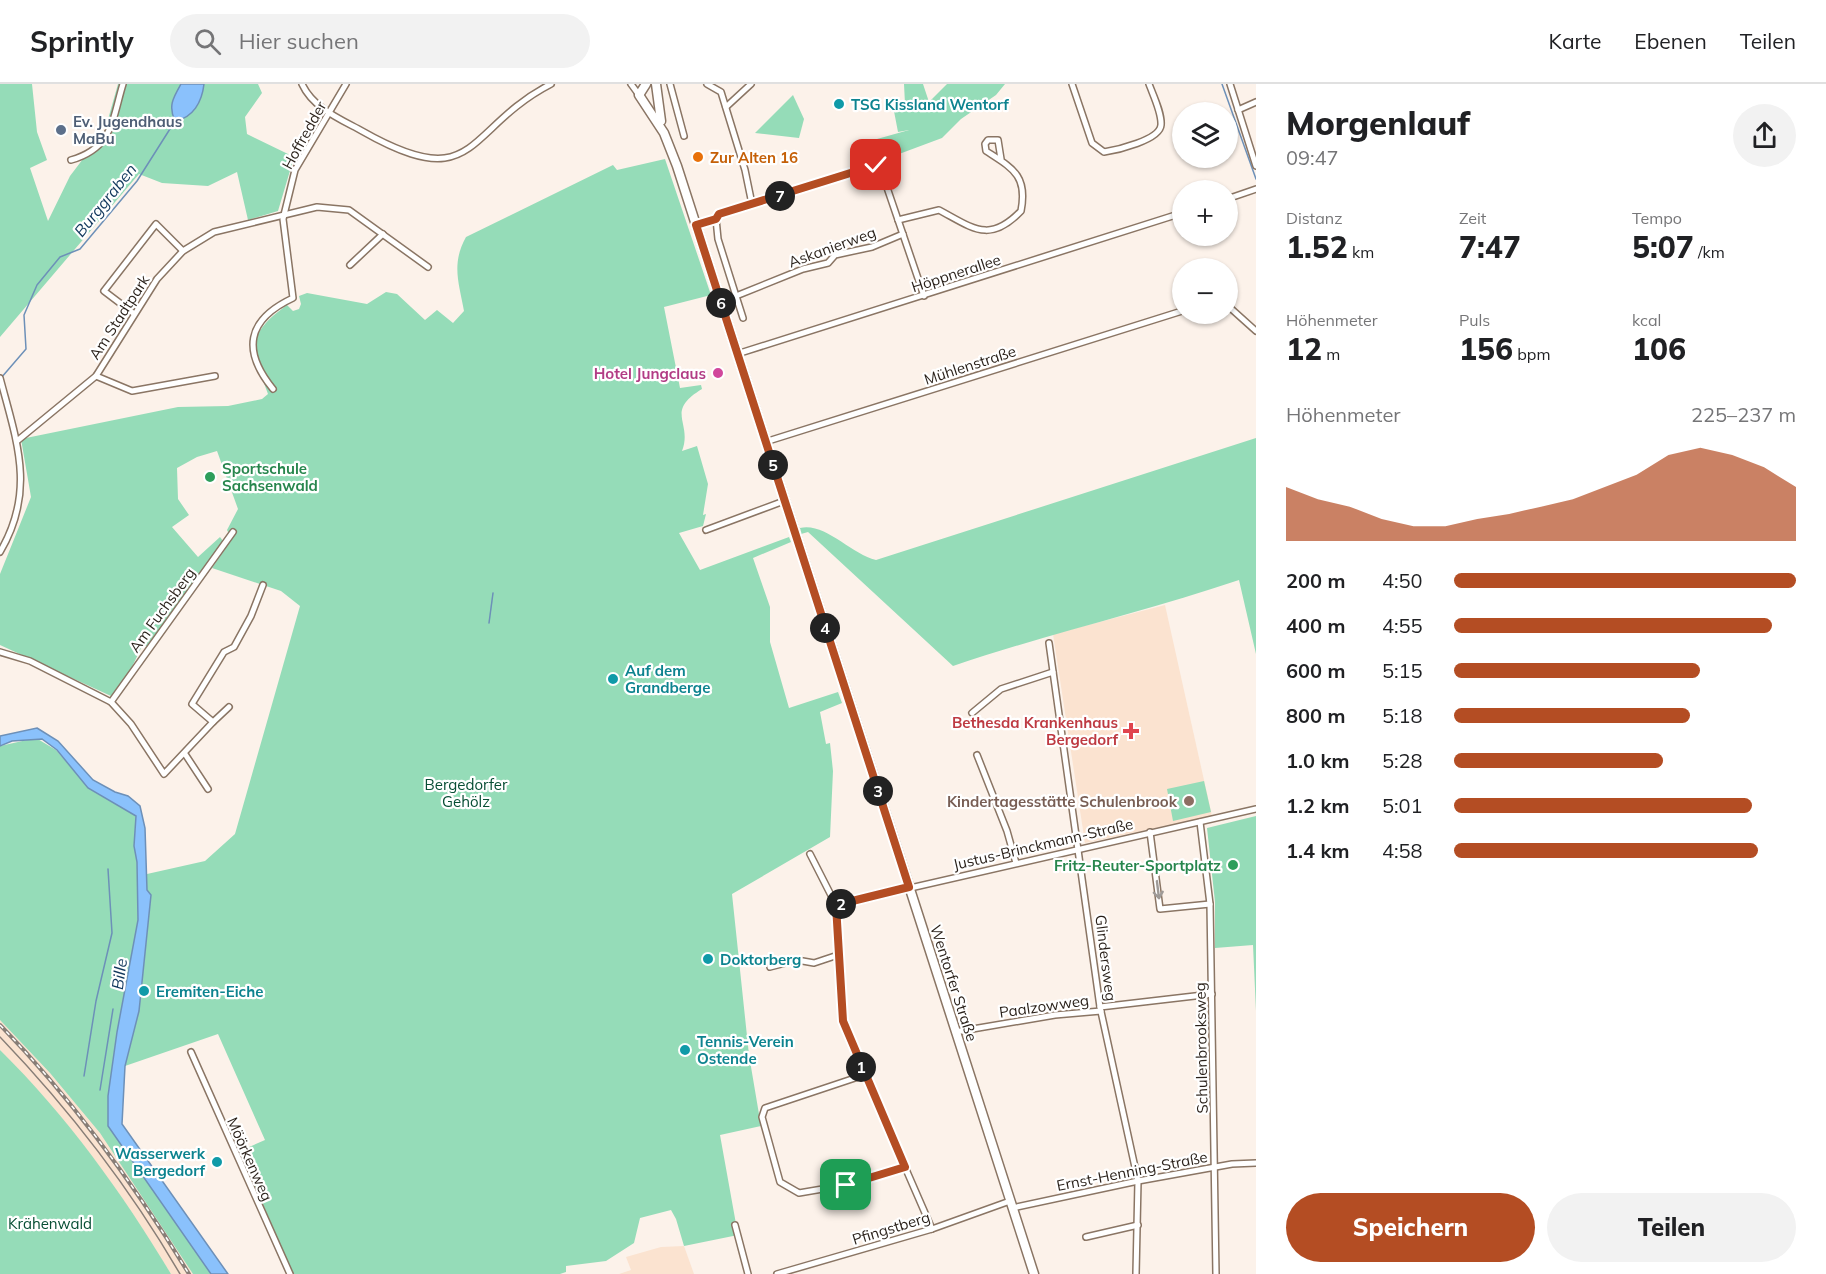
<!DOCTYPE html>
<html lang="de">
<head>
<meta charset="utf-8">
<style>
  body { margin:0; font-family:Mulish,sans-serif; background:#f2f2f2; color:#202124; height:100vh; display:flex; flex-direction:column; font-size:22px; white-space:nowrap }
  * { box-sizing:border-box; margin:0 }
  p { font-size:20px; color:#757577 }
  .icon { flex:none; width:33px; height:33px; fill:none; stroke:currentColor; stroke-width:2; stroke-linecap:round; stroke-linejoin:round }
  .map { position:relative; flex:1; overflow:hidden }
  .details { display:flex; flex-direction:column; background:#fff; width:570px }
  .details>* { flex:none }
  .tools { position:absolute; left:1172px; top:18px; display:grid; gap:12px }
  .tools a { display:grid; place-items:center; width:66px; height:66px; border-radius:50%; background:#fff; box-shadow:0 2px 4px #0004; font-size:30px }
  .pin { position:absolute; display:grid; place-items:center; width:51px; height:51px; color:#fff; margin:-26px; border-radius:12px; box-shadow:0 3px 9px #0006 }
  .km { position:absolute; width:30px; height:30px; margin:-15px; border-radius:50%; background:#222; color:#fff; font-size:16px; line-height:30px; text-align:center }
  .round { display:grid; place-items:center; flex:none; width:63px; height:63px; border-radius:32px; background:#f2f2f2 }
  .summary { display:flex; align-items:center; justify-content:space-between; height:102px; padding:0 30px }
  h1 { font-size:33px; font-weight:800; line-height:45px }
  .metrics { display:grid; grid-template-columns:repeat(3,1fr); gap:9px; height:102px; padding:6px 30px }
  .metrics div { display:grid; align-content:center }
  .metrics b { font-size:30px; font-weight:800 }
  .metrics small { font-size:16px; font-weight:400 }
  .metrics p { font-size:16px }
  .chart { height:168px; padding:12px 30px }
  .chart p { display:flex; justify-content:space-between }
  .chart svg { width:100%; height:108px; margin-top:6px; fill:#b44d23; opacity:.7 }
  .cta { display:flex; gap:12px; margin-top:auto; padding:12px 30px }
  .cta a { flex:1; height:69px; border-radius:36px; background:#b44d23; color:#fff; font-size:24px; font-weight:800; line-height:69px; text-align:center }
  .cta a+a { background:#f2f2f2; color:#202124 }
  ul { padding:0 30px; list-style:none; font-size:20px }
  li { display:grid; grid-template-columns:96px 72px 1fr; align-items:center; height:45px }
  li i { height:15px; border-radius:8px; background:#b44d23 }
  header { display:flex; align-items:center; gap:36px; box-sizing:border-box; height:84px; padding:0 30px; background:#fff; border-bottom:2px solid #e0e0e0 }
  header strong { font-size:28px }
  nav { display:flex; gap:33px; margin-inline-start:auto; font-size:21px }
  .search { width:420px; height:54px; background:#f2f2f2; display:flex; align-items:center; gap:15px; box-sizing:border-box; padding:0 21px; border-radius:33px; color:#757577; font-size:22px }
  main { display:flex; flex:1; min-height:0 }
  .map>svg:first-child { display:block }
  .built { fill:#fbe3d0 }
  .green { fill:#95dcb8 }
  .water { fill:#8ac1fc; stroke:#6d90b8; stroke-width:1.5 }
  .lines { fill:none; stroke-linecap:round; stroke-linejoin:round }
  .stream { stroke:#6d90b8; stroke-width:1.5 }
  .street-casing { stroke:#8a7564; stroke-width:8 }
  .primary-casing { stroke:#8a7564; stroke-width:11 }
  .street { stroke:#fff; stroke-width:5 }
  .primary { stroke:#fff; stroke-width:8 }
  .tram { stroke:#887e77; stroke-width:1.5 }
  .rail-casing { stroke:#887e77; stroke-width:4 }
  .rail { stroke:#fff; stroke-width:1.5; stroke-dasharray:4.5; stroke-linecap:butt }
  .oneway { stroke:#9e9a97 }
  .route-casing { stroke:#fff; stroke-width:12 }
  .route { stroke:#b44d23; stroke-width:8 }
  .culture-dot { fill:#0f9aa8; stroke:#fff; stroke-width:2 }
  .service-dot { fill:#5c6f8a; stroke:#fff; stroke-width:2 }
  .food-dot { fill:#e8710a; stroke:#fff; stroke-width:2 }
  .hotel-dot { fill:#d1479c; stroke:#fff; stroke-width:2 }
  .leisure-dot { fill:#2e9e5b; stroke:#fff; stroke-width:2 }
  .health-dot { fill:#e0444e; stroke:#fff; stroke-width:2 }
  .education-dot { fill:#8d6e63; stroke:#fff; stroke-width:2 }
  .labels { text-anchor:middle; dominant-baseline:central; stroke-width:4.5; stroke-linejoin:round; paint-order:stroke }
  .culture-label { font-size:15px; font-weight:bold; fill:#0d838f; stroke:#fff; text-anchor:start }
  .service-label { font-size:15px; font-weight:bold; fill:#4e5e75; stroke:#fff; text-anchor:start }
  .street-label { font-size:15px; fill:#281f18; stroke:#fff }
  .food-label { font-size:15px; font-weight:bold; fill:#c56008; stroke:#fff; text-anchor:start }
  .hotel-label { font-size:15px; font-weight:bold; fill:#b23c85; stroke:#fff; text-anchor:end }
  .leisure-label { font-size:15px; font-weight:bold; fill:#27864d; stroke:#fff; text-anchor:start }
  .health-label { font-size:15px; font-weight:bold; fill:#be3a42; stroke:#fff; text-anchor:end }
  .park-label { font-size:15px; fill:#074e34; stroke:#fff }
  .education-label { font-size:15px; font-weight:bold; fill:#785e54; stroke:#fff; text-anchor:end }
  .water-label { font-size:16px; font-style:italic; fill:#10375c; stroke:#fff }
</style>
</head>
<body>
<header>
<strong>Sprintly</strong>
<div class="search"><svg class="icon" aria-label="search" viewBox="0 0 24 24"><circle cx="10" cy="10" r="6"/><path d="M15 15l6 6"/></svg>Hier suchen</div>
<nav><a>Karte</a><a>Ebenen</a><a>Teilen</a></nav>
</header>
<main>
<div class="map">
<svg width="1256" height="1190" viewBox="0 0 1256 1190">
  <rect width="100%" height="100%" fill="#fcf2ea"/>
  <!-- built -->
  <g class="built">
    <polygon points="1165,521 1212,732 1085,759 1053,550"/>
    <polygon points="0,936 50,989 100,1049 193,1190 171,1190 129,1125 73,1048 0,966"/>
    <polygon points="684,1162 694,1190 619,1190 631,1186 626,1173 661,1163"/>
  </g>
  <!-- green -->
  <g class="green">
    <polygon points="0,0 32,0 37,48 47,76 30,84 48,137 70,92 105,46 118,0 258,0 262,9 245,33 247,50 288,70 292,80 278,127 248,136 237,88 208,102 162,99 139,90 0,253"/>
    <polygon points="904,0 923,0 929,18 947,0 1005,0 996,11 961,35 942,54 883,76 877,55 909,46 898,48 893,22 905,20"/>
    <polygon points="793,11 804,35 799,54 755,49"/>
    <path d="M665 75 711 211 664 223 680 304 701 301 702 305C664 328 693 338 682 367L697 362 708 400 703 431 706 430 703 442 679 449 700 486 789 453 791 458 753 474 770 523V558L789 624 838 608 842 619 820 628 826 660 830 659 833 687 830 753 732 810 749 971 761 1042 720 1051 738 1151 684 1162 676 1135 671 1126 640 1134 634 1159 606 1177 566 1182V1188L560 1190H293L240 1067 265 1056 218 950 125 982 139 927 151 811 147 806V790L205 777 235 750 300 522 281 507 212 484 232 455 227 446 238 425 217 367 197 373 177 384 178 415 189 431 172 443 198 473 220 453 223 457 147 563 143 560 131 585 111 612 0 561V490L31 413 21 355 178 323 228 322 262 315 268 310C252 265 244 252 287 221L293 227 299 225 301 220 299 212 307 209 367 220 386 208 397 210 425 236 437 226 453 239 464 227C459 199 451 180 466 153L613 81 617 86Z"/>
    <path d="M1256 354V570L1239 496C1144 528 1047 550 953 582L808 448 801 450 800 444C825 438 851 470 876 476Z"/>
    <polygon points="36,654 56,666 89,704 136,732 134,762 137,778 138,836 117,948 108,1012 108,1042 211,1190 193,1190 100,1049 50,989 0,936 0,662"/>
    <polygon points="1204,697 1211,728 1173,737 1167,705"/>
    <polygon points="1256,732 1256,927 1253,861 1215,864 1215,818 1207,744"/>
    <path d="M0 966C67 1032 123 1110 171 1190H0Z"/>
  </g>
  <!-- water -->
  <g class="water">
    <path d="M181 0H204C202 18 193 34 175 37 168 22 173 14 181 0Z"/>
    <polygon points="37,644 58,657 93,696 115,708 128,712 140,722 145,744 147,806 151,811 139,927 125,982 122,1040 228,1190 211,1190 108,1042 108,1012 117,948 138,836 137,778 134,762 136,732 88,704 57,666 42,655 12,657 0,662 0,652"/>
  </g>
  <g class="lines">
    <!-- stream -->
    <g class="stream">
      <polyline points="1222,0 1256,95"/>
      <polyline points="1,294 26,265 24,231 37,201 60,173 80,165 137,97 175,37"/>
      <polyline points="489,539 493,509"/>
      <polyline points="84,992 96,917 112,849 108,785"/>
      <polyline points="100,1006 113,925"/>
    </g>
    <!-- street casing -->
    <g class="street-casing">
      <g id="street">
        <path d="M302 0C313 24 340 35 362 47 478 113 464 45 551 0"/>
        <polyline points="631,0 639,11"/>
        <polyline points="670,0 684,52"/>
        <polyline points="707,0 721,8 745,86 752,120"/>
        <path d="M1072 0 1092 59 1104 68C1117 66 1160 56 1161 41 1162 29 1153 11 1149 0"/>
        <polyline points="1230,0 1256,82"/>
        <polyline points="726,23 751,0"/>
        <polyline points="1238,26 1256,18"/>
        <path d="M71 76C113 64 112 36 123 0"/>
        <polyline points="1227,115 1256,105"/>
        <polyline points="716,135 718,155 736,212 803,185 828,179 835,171 872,163 903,150"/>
        <path d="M898 136 939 126C973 144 989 160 1021 127 1028 91 1012 84 986 67L985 60 988 56H998L1001 75"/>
        <polyline points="696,141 716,135 719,130 876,81 880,83 924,212"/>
        <polyline points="350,181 383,150"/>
        <polyline points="736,212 743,234"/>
        <polyline points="1227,221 1256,247"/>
        <polyline points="133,229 104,207 156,140 183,167"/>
        <polyline points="737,270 1182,129"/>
        <polyline points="96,292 132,307 215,292"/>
        <path d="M0 294C17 358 36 407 0 468"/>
        <path d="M273 305C242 267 246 236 293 214L283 135 295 86 346 0"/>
        <polyline points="17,357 96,292 157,195 183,167 214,148 317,123 349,126 428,183"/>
        <polyline points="765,358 1182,227"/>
        <polyline points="706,446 784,417"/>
        <polyline points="1049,559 1100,923 1138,1097 1136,1190"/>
        <polyline points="0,568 30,577 111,618 131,640 164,690 213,638 192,620 224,568 234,563 251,532 263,501"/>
        <polyline points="111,618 233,448"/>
        <polyline points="972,629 1001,605 1053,588"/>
        <polyline points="213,638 229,623"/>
        <polyline points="185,670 208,705"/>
        <polyline points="977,671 1007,747 1016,779"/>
        <polyline points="1200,738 1210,820 1216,1190"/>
        <polyline points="1150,748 1160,825 1210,820"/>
        <polyline points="810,770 836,821 843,937 847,950 932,1145"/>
        <polyline points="836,821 1256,725"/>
        <polyline points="770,883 797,876 814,879 838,871"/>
        <polyline points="1100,923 1212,910"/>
        <polyline points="955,948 1055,931 1101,927"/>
        <polyline points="191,968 290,1190"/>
        <polyline points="864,991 765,1024 762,1033 780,1098 799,1109 846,1101 905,1083"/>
        <polyline points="1012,1124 1138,1097 1232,1080 1256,1079"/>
        <polyline points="735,1141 748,1190"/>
        <polyline points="1086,1153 1138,1141"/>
        <polyline points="777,1190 932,1145 1010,1117"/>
      </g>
    </g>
    <!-- primary casing -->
    <g class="primary-casing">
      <g id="primary">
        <polyline points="646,0 639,11 664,49 677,82 1034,1190"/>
        <polyline points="656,0 661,37"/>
      </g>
    </g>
    <!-- street -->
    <use href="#street" class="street"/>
    <!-- primary -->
    <use href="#primary" class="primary"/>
    <!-- tram -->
    <path class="tram" d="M0 953C69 1025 130 1104 180 1190"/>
    <!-- rail casing -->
    <g class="rail-casing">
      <path id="rail" d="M0 941C74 1017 134 1100 189 1190"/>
    </g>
    <!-- rail -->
    <use href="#rail" class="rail"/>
  </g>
  <!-- one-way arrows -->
  <defs><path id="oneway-shaft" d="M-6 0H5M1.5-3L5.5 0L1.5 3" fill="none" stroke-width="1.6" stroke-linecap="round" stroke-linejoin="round" transform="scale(1.5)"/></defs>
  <use class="oneway" href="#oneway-shaft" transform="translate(1158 806) rotate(83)"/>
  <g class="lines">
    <!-- route casing -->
    <g class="route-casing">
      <polyline id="route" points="846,1101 905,1083 843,937 836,821 909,803 696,141 716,135 719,130 876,81"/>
    </g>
    <!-- route -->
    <use href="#route" class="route"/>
  </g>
  <!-- markers -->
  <g class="culture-dot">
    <circle cx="839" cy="20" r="6"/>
    <circle cx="613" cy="595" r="6"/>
    <circle cx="708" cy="875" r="6"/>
    <circle cx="144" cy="907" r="6"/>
    <circle cx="685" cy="966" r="6"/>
    <circle cx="217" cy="1078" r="6"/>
  </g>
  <circle class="service-dot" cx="61" cy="46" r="6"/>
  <circle class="food-dot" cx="698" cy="73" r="6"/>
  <circle class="hotel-dot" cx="718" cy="289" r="6"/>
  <g class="leisure-dot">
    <circle cx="210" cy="393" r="6"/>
    <circle cx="1233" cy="781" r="6"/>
  </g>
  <path class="health-dot" d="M1128 638h6v6h6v6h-6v6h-6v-6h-6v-6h6z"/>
  <circle class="education-dot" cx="1189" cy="717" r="6"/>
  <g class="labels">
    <!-- culture labels -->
    <g class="culture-label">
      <text x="851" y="20">TSG Kissland Wentorf</text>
      <text x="625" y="586">Auf dem<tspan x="625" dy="17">Grandberge</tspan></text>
      <text x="720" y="875">Doktorberg</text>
      <text x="156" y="907">Eremiten-Eiche</text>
      <text x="697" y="957">Tennis-Verein<tspan x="697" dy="17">Ostende</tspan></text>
      <text x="205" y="1069" text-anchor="end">Wasserwerk<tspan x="205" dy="17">Bergedorf</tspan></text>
    </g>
    <!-- service labels -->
    <g class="service-label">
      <text x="73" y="37">Ev. Jugendhaus<tspan x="73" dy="17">MaBu</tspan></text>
    </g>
    <!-- street labels -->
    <g class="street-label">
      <text transform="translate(304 51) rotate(-61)">Hoffredder</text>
      <text transform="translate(832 163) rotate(-20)">Askanierweg</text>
      <text transform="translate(956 189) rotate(-18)">Höppnerallee</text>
      <text transform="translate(119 233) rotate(-57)">Am Stadtpark</text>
      <text transform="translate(970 281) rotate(-18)">Mühlenstraße</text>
      <text transform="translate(162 526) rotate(-54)">Am Fuchsberg</text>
      <text transform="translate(1043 760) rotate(-13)">Justus-Brinckmann-Straße</text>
      <text transform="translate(1106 874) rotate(83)">Glindersweg</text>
      <text transform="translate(954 899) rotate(72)">Wentorfer Straße</text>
      <text transform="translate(1044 922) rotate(-8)">Paalzowweg</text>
      <text transform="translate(1201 964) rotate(-91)">Schulenbrooksweg</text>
      <text transform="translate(250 1075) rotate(66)">Möörkenweg</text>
      <text transform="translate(1132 1087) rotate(-11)">Ernst-Henning-Straße</text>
      <text transform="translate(891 1144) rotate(-17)">Pfingstberg</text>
    </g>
    <!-- food labels -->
    <g class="food-label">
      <text x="710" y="73">Zur Alten 16</text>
    </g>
    <!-- hotel labels -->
    <g class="hotel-label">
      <text x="706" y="289">Hotel Jungclaus</text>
    </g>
    <!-- leisure labels -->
    <g class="leisure-label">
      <text x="222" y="384">Sportschule<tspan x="222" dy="17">Sachsenwald</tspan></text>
      <text x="1221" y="781" text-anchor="end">Fritz-Reuter-Sportplatz</text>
    </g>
    <!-- health labels -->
    <g class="health-label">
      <text x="1118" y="638">Bethesda Krankenhaus<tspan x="1118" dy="17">Bergedorf</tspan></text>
    </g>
    <!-- park labels -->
    <g class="park-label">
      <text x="466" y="700">Bergedorfer<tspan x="466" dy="17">Gehölz</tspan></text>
      <text x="50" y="1139">Krähenwald</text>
    </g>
    <!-- education labels -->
    <g class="education-label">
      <text x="1177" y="717">Kindertagesstätte Schulenbrook</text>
    </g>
    <!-- water labels -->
    <g class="water-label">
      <text transform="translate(105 116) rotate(-51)">Burggraben</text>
      <text transform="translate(119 890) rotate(-82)">Bille</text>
    </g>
  </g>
</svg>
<div class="tools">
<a><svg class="icon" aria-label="layers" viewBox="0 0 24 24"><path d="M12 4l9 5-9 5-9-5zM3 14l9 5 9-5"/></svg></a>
<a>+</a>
<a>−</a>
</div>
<div class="pin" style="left:846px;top:1101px;background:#1e9e55"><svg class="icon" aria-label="arrive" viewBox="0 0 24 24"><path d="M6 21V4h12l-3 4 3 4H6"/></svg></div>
<div class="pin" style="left:876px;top:81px;background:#d93025"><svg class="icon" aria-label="check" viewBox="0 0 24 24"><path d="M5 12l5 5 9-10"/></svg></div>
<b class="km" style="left:861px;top:983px">1</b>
<b class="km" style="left:841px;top:820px">2</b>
<b class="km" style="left:878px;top:707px">3</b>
<b class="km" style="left:825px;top:544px">4</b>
<b class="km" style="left:773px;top:381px">5</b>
<b class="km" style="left:721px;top:219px">6</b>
<b class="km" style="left:780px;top:112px">7</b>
</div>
<section class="details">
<div class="summary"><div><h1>Morgenlauf</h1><p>09:47</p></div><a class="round"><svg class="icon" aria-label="share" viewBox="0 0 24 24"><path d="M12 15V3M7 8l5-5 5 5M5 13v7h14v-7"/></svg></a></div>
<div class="metrics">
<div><p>Distanz</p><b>1.52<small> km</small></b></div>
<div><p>Zeit</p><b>7:47</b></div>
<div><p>Tempo</p><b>5:07<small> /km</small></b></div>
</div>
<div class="metrics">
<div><p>Höhenmeter</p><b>12<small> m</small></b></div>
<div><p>Puls</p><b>156<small> bpm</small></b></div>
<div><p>kcal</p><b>106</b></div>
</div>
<div class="chart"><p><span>Höhenmeter</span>225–237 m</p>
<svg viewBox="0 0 160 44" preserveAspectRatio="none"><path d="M0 44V22L10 27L20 30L30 35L40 38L50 38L60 35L70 33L80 30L90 27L100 22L110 17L120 9L130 6L140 9L150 14L160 22V44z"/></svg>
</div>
<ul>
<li><b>200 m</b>4:50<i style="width:100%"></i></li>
<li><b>400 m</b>4:55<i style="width:93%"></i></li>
<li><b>600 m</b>5:15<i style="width:72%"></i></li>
<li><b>800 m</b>5:18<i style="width:69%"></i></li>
<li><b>1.0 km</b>5:28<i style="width:61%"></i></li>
<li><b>1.2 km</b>5:01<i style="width:87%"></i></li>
<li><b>1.4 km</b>4:58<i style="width:89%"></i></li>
</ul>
<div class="cta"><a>Speichern</a><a>Teilen</a></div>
</section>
</main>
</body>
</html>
